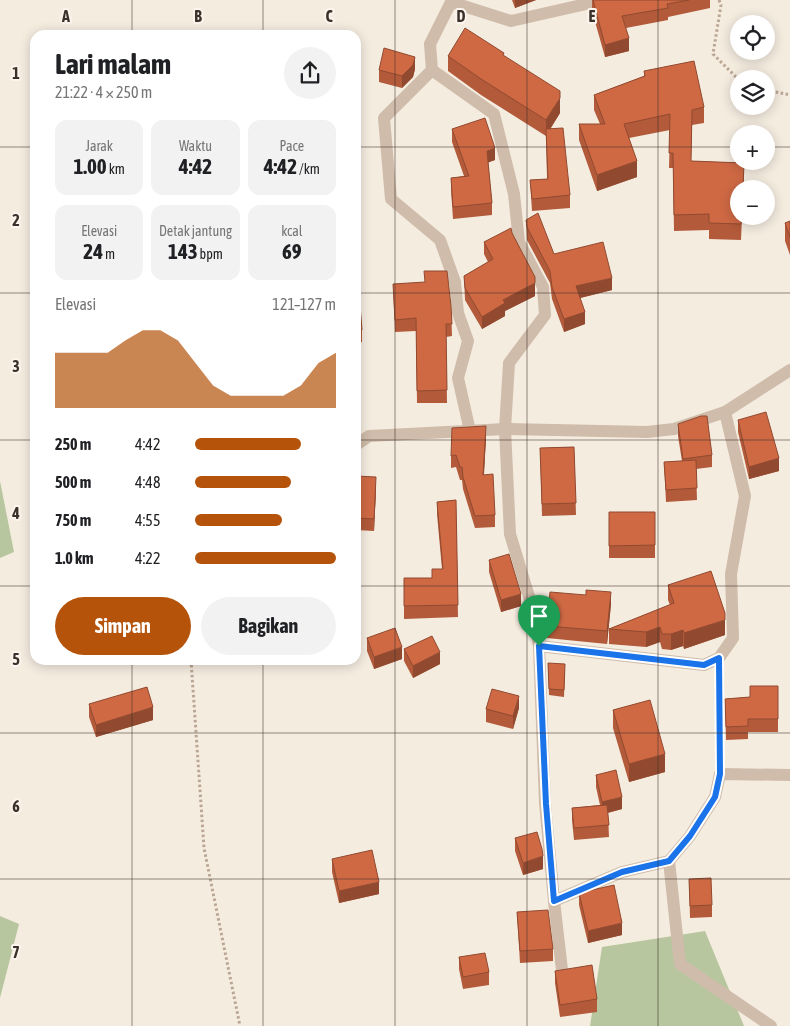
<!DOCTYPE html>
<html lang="id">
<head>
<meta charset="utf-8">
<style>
  body { margin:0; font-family:"Asap Condensed",sans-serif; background:#f2f2f2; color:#202124; height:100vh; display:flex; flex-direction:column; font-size:19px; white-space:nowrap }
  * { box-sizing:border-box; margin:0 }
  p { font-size:16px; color:#757577 }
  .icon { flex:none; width:28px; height:28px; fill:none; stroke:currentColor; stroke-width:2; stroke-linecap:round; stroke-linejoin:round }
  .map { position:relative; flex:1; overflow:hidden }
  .drawer { position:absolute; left:30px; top:30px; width:331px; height:635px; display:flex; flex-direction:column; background:#fff; border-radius:15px; box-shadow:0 2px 12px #0003 }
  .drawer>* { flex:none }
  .fabs { position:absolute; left:730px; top:15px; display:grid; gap:10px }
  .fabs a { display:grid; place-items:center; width:45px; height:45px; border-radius:50%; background:#fff; box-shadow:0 2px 12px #0003; font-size:25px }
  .pin { position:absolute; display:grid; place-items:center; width:42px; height:42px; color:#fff; margin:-51px -21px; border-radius:50% 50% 50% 0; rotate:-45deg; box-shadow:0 0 5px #0007 }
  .pin .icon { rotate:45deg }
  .round { display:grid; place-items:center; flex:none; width:52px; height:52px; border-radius:26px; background:#f2f2f2 }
  .overview { display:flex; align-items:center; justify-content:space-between; height:85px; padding:0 25px }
  h1 { font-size:28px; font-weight:700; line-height:38px }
  .stats { display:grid; grid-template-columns:repeat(3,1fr); gap:8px; height:85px; padding:5px 25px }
  .stats div { display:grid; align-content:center; border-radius:12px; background:#f2f2f2; text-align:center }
  .stats b { font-size:21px; font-weight:700 }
  .stats small { font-size:14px; font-weight:400 }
  .stats p { font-size:14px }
  .chart { height:140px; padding:10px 25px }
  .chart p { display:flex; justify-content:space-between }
  .chart svg { width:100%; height:90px; margin-top:5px; fill:#b45309; opacity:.7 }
  .button { display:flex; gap:10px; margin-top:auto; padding:10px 25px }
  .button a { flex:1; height:58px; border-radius:30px; background:#b45309; color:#fff; font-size:20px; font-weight:700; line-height:58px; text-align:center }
  .button a+a { background:#f2f2f2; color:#202124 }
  ul { padding:0 25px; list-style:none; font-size:16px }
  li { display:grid; grid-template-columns:80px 60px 1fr; align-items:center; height:38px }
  li i { height:12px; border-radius:6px; background:#b45309 }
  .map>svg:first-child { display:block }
  .green { fill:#b7c69e }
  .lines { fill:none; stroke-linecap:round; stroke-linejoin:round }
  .path { stroke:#bba694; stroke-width:3; stroke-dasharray:2.5 2.5; stroke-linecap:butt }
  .minor { stroke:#cfbcaa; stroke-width:12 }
  .wall { fill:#b25a3a }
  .shaded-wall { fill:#914a30 }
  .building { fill:#cf6944; stroke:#914a30 }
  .route-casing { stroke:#fff; stroke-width:10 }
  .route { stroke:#1a73e8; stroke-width:6 }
  .grid { fill:none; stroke:#3c302a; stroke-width:1; stroke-opacity:0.55 }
  .grid-label { font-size:16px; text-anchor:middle; font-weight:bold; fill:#3c302a; stroke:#fcf5ed; stroke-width:4; stroke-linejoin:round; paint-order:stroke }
</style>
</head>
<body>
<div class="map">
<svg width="790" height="1026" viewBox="0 0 790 1026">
  <rect width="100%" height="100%" fill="#f5ece0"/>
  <!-- green -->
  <g class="green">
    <polygon points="0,481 14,552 0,558"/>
    <polygon points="0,916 19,924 0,998"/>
    <polygon points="705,931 744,1026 590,1026 602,947"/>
  </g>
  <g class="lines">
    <!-- path -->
    <g class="path">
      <polyline points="719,0 721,5 713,54 739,80"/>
      <polyline points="766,90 790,95"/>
      <polyline points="191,660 204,848 240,1026"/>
      <polyline points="720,674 720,758"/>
    </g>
    <!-- minor -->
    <g class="minor">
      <polyline points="604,0 511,21 451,2 430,44 432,70 494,114 514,194 519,242 543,287 545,315 509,363 505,429 510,534 534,613 539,646 704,665 719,658 733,638 731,574 745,496 725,412"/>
      <polyline points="432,70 384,118 391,199 440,240 455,282 458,313 468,341 458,378 470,431"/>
      <polyline points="356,445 369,436 505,429 647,432 674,429 725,412 790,370"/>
      <polyline points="539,646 545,803 554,901 562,970"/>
      <polyline points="554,901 622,872 669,861"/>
      <polyline points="771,1026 680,964 669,861 690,836 715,797 720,774 790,775"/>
    </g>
  </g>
  <!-- wall -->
  <g class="wall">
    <polygon points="512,0 536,0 515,8"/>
    <polygon points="592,0 710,0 710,8 668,17 668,20 626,28 629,51 605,57 592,11"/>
    <polygon points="448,56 504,56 560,113 551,128 570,195 570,208 532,211 530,180 547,179 546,136 481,95 448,71"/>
    <polygon points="415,69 413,77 402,88 379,82 379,70"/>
    <polygon points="644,71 704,107 704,123 692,125 691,161 744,163 743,189 739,189 742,216 741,240 709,239 709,230 674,231 673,168 669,168 670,130 629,138 637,177 597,191 579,140 579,124 600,124 594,110 594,95 644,76"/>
    <polygon points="452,129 495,160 488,162 492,203 492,215 453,219 451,190 451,178 464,176 452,142"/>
    <polygon points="526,220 554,254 612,290 580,298 585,324 564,332 552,299 550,283 527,240"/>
    <polygon points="790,221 790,255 785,241 785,223"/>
    <polygon points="512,233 535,296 505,311 505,316 482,329 465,300 464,276 488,262 484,254 484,242"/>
    <polygon points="356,264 357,293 362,330 362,342 356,343"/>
    <polygon points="393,284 451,306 452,336 446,337 447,403 417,403 416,331 395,332"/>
    <polygon points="738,420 779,471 749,479 738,432"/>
    <polygon points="678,424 712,455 712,467 696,469 697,500 666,502 664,462 682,461 678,436"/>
    <polygon points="486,438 484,475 495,515 495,527 475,528 463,489 462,480 460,480 456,467 451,468 451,456"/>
    <polygon points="574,447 576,515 542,516 540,448"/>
    <polygon points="356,476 376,489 374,531 356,530"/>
    <polygon points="456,500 458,617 404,619 404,578 432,578 442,569 437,514 437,502"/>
    <rect x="609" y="512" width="46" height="46"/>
    <polygon points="489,560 521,606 501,612 489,572"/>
    <polygon points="668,585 725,635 684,649 683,646 671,650 662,649 660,642 646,647 609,644 609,629 670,605 668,600"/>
    <polygon points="611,604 607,644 547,638 547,626"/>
    <polygon points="367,638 402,659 374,669 367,651"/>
    <polygon points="404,649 440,664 413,678 404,661"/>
    <polygon points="548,663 565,671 564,697 549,695"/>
    <polygon points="778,686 778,732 748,732 748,739 726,740 725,699 750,697"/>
    <polygon points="89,704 153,720 96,737 89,717"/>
    <polygon points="519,708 513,729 486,722 486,709"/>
    <polygon points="613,710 665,772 629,782 613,728"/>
    <polygon points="596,775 622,809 608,813 609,837 574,840 572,820 572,808 600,805 596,787"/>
    <polygon points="515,838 543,869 523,875 515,851"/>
    <polygon points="332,859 379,894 339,903 332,872"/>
    <polygon points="689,879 712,905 712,917 690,918"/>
    <polygon points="579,893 622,935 588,943 579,905"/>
    <polygon points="517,912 553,949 553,961 520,963"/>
    <polygon points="459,957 489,972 489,985 463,989 459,969"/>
    <polygon points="555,971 597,999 597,1012 560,1017 555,983"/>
  </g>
  <!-- shaded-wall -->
  <g class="shaded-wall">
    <polygon points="515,0 536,0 515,8"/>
    <polygon points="629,38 629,51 605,57 605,45"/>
    <polygon points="415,57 415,69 413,77 402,88 402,76"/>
    <polygon points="560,98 560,113 546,135 546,120"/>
    <polygon points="495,148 495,160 487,163 487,151"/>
    <polygon points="637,161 637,177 597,191 597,175"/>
    <polygon points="612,278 612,290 576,299 576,286"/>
    <polygon points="535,283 535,296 505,311 505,316 482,329 482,317 503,300"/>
    <polygon points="585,312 585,324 564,332 564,319"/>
    <polygon points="486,426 486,438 483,487 483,475"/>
    <polygon points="779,458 779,471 749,479 749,467"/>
    <polygon points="376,477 376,489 374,531 374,519"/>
    <polygon points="611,592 611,604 607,644 607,631"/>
    <polygon points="521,594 521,606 501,612 501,600"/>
    <polygon points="725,620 725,635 684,649 684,633"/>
    <polygon points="660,627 660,642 646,647 646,632"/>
    <polygon points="683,630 683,646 671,650 671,634"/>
    <polygon points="402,647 402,659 374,669 374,657"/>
    <polygon points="440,652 440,664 413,678 413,666"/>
    <polygon points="519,696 519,708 513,729 513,716"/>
    <polygon points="153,707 153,720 96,737 96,725"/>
    <polygon points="665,754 665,772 629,782 629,764"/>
    <polygon points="622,797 622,809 602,814 602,802"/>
    <polygon points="543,856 543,869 523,875 523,863"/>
    <polygon points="379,882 379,894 339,903 339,891"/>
    <polygon points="622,923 622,935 588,943 588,931"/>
  </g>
  <!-- building -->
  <g class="building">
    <polygon points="593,0 689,0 667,4 668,8 622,16 629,38 605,45"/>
    <polygon points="465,28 504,53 503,55 560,91 560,98 546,120 481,79 448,56"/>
    <polygon points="384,48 415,57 413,65 402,76 379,70"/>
    <polygon points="694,61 704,107 692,110 691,161 744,163 743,189 739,189 739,216 741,216 741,224 709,223 709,214 674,215 673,153 669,153 670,114 624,124 637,161 597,175 579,124 605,124 594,95 645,76 644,71"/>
    <polygon points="485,118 495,148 487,151 492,203 453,207 451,178 469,176 452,129"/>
    <polygon points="563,128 570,195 532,199 530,180 548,179 546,129"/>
    <polygon points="538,213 554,254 603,242 612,278 576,286 585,312 564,319 552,287 550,271 527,227 526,220"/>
    <polygon points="790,221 790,237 785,223"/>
    <polygon points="511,228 512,233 535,277 535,283 503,300 505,303 482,317 465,288 464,276 493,259 484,242"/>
    <polygon points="356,264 357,293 359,292 362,330 356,330"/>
    <polygon points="424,271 447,271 451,306 452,324 446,324 447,390 417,391 416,318 395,320 393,284 425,282"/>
    <polygon points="766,412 779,458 749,467 738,420"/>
    <polygon points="701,416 707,416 712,455 683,459 678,424"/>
    <polygon points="486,426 483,475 493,474 495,515 475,516 463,477 462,467 460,467 456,455 451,456 452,428"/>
    <polygon points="574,447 576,503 542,504 540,448"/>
    <polygon points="696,460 697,488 666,490 664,462"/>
    <polygon points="356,476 376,477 374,519 356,518"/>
    <polygon points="456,500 458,605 404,606 404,578 432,578 432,569 443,569 437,502"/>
    <polygon points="609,512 655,512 655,545 609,546"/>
    <polygon points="509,554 521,594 501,600 489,560"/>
    <polygon points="711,571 725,613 725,620 684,633 683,630 671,634 662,634 660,627 646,632 609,629 674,603 668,585"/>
    <polygon points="586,590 611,592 607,631 547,626 550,592 586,595"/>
    <polygon points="395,628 402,647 374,657 367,638"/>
    <polygon points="432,636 440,652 413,666 404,649"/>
    <polygon points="548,663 565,664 564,690 549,689"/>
    <polygon points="750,686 778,686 778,719 748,719 748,726 726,727 725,699 750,697"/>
    <polygon points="147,687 153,707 96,725 89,704"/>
    <polygon points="492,689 519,696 513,716 486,709"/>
    <polygon points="650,700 665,754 629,764 613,710"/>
    <polygon points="616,770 622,797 602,802 596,775"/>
    <polygon points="607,805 609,825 574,828 572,808"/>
    <polygon points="537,832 542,849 543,856 523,863 515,838"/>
    <polygon points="372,850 379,882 339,891 332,859"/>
    <polygon points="711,878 712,905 690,906 689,879"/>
    <polygon points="614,885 622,923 588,931 579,893"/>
    <polygon points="548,910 553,949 520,951 517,912"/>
    <polygon points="485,953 489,972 463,977 459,957"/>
    <polygon points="592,965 597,999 560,1005 555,971"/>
  </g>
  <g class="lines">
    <!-- route casing -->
    <g class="route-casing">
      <polygon id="route" points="539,646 704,665 719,658 720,774 715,797 690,836 669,861 622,872 554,901 546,804"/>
    </g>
    <!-- route -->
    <use href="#route" class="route"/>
  </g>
  <!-- grid -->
  <path class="grid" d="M132 0V35M263 0V35M395 0V1026M527 0V1026M658 0V1026M0 147H35M356 147H739M766 147H790M0 293H35M356 293H790M0 440H35M356 440H790M0 586H35M356 586H790M132 660V1026M263 660V1026M0 733H790M0 879H790"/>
  <g class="grid-label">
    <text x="66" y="22">A</text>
    <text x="198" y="22">B</text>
    <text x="329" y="22">C</text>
    <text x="461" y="22">D</text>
    <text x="592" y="22">E</text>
    <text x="16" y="79">1</text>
    <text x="16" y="226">2</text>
    <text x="16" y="372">3</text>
    <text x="16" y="519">4</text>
    <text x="16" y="665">5</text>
    <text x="16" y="812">6</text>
    <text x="16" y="958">7</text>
  </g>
</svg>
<div class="fabs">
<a><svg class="icon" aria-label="locate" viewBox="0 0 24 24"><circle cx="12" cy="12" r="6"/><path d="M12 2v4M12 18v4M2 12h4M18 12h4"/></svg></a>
<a><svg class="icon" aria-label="layers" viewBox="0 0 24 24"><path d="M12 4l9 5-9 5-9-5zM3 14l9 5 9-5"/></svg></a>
<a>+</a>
<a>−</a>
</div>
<div class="pin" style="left:539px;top:646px;background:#1e9e55"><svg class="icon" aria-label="arrive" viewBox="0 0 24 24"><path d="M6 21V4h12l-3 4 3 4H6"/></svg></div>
<section class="drawer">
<div class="overview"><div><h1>Lari malam</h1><p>21:22 · 4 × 250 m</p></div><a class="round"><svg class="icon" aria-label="share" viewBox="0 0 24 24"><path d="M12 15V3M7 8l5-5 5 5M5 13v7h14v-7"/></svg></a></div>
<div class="stats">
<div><p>Jarak</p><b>1.00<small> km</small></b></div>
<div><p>Waktu</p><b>4:42</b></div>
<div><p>Pace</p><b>4:42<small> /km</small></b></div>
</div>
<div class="stats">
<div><p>Elevasi</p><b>24<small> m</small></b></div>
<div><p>Detak jantung</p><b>143<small> bpm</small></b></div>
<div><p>kcal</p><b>69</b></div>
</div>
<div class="chart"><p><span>Elevasi</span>121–127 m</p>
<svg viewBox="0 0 160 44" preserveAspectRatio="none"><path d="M0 44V17L10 17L20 17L30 17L40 11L50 6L60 6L70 11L80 22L90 33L100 38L110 38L120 38L130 38L140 33L150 22L160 17V44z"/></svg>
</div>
<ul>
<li><b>250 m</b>4:42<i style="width:75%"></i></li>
<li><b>500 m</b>4:48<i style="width:68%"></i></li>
<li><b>750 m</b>4:55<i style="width:62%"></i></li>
<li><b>1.0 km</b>4:22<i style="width:100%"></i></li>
</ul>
<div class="button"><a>Simpan</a><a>Bagikan</a></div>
</section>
</div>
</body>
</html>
